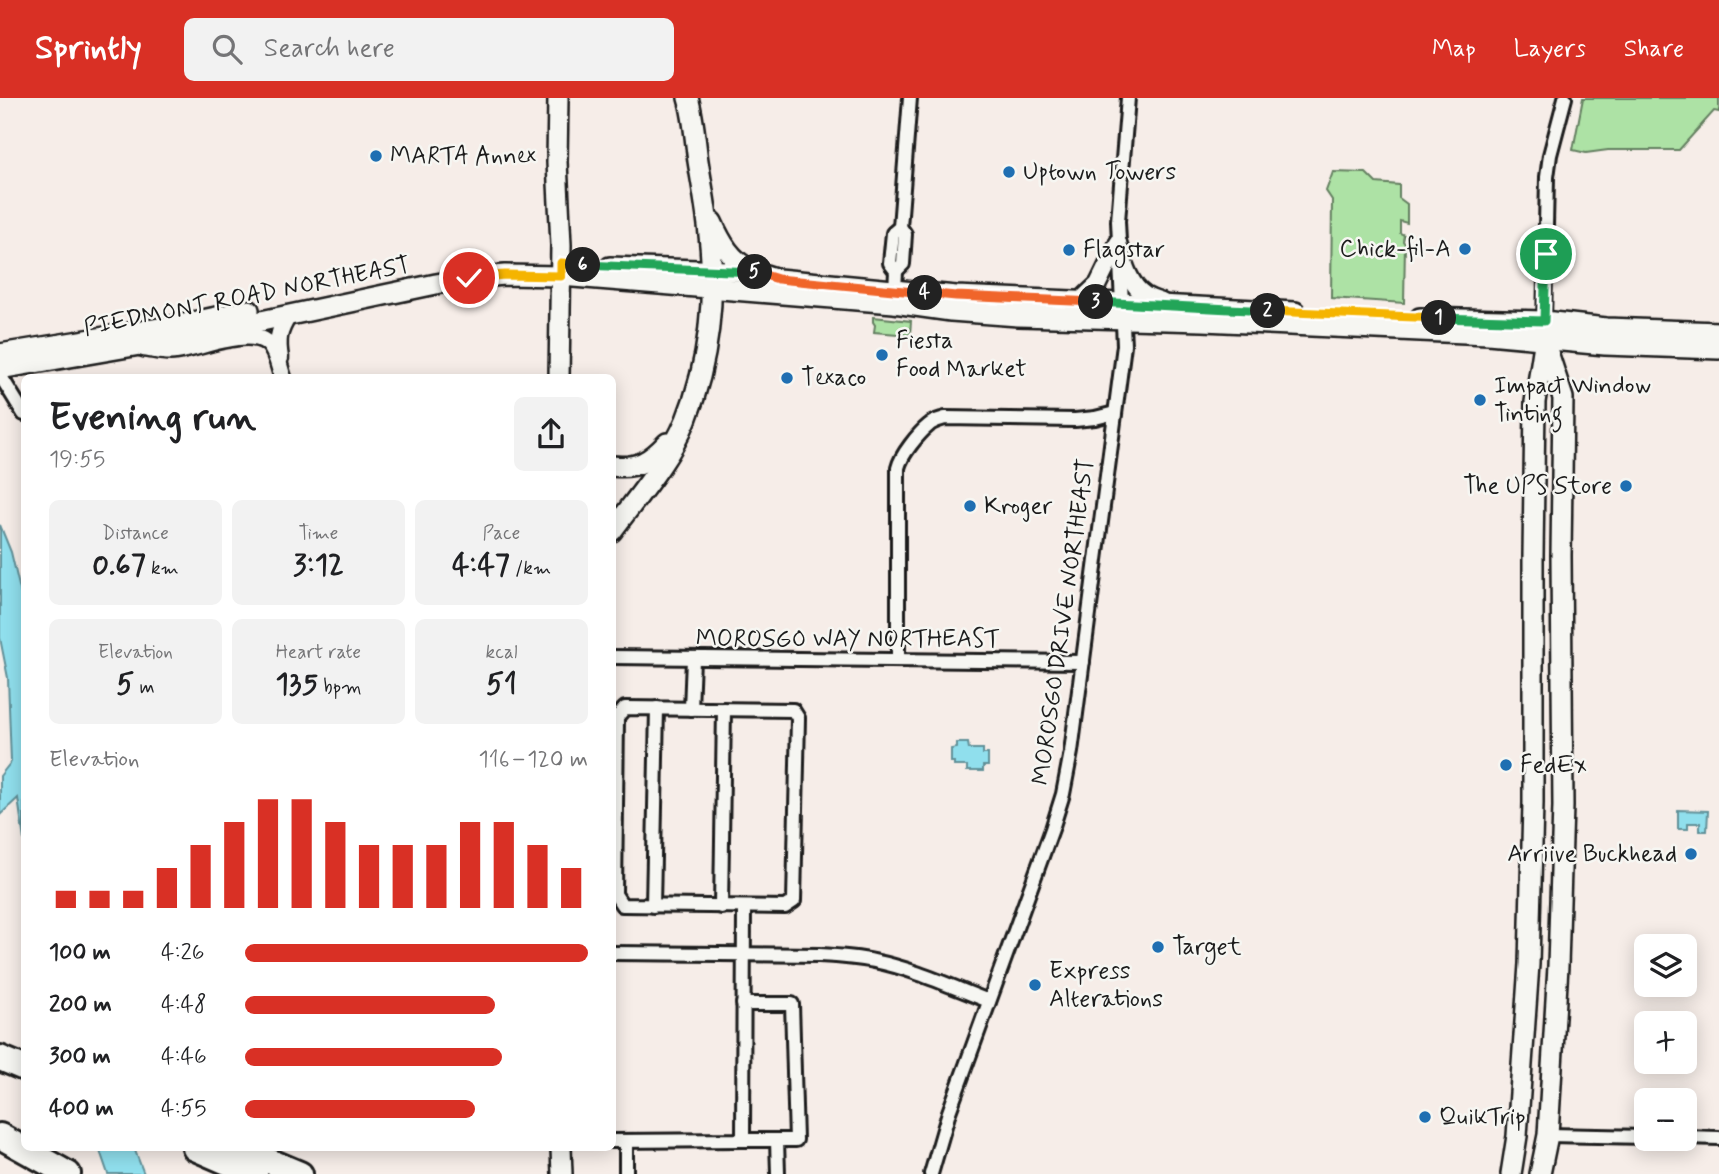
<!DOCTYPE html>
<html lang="en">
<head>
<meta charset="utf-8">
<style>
  body { margin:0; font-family:Mynerve,sans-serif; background:#f2f2f2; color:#202124; height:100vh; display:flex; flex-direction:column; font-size:26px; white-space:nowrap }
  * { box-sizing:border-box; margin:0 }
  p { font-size:23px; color:#757577 }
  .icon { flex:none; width:38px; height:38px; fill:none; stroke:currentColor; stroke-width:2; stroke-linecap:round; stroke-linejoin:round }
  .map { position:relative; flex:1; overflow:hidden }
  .side { position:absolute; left:21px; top:276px; width:595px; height:777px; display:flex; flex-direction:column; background:#fff; border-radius:10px; box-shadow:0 4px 18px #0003 }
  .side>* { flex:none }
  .tools { position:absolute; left:1634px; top:836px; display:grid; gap:14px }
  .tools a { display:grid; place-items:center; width:63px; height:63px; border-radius:10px; background:#fff; box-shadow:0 4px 18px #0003; font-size:35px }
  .pin { position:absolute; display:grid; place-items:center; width:60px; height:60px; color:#fff; margin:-30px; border:4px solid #fff; border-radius:50%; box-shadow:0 2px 7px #0007 }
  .km { position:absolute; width:35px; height:35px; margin:-18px; border-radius:50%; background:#222; color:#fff; font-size:19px; line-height:35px; text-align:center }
  .round { display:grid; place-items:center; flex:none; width:74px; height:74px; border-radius:10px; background:#f2f2f2 }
  .overview { display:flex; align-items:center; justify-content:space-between; height:119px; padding:0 28px }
  h1 { font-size:38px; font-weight:700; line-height:52px }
  .metrics { display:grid; grid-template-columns:repeat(3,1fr); gap:10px; height:119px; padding:7px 28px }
  .metrics div { display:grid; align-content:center; border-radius:10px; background:#f2f2f2; text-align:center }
  .metrics b { font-size:30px; font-weight:700 }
  .metrics small { font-size:19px; font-weight:400 }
  .metrics p { font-size:19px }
  .chart { height:196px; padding:14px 28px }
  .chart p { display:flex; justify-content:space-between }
  .chart svg { width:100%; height:126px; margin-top:7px; stroke:#d93025; stroke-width:6 }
  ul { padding:0 28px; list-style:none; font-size:23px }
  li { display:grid; grid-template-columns:112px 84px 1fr; align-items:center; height:52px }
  li i { height:18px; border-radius:9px; background:#d93025 }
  header { display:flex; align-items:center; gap:42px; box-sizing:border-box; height:98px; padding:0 35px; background:#d93025; color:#fff }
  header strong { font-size:33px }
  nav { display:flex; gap:38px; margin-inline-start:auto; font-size:24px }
  .search { width:490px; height:63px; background:#f2f2f2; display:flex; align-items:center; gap:18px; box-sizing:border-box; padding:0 24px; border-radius:10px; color:#757577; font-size:26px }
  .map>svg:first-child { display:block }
  .green { fill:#ade2a5; stroke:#647f60; stroke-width:2 }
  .water { fill:#90dfed; stroke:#629199; stroke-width:2 }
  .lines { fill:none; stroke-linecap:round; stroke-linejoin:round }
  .minor-casing { stroke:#1c1c1c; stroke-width:18 }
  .tertiary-casing { stroke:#1c1c1c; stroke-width:21 }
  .secondary-casing { stroke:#1c1c1c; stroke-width:24 }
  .motorway-casing { stroke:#1c1c1c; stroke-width:30 }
  .minor { stroke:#f6f6f2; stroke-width:12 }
  .tertiary { stroke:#f6f6f2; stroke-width:16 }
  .secondary { stroke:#f6f6f2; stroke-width:19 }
  .motorway { stroke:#f6f6f2; stroke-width:24 }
  .split-1-casing { stroke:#fff; stroke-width:14 }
  .split-2-casing { stroke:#fff; stroke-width:14 }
  .split-3-casing { stroke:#fff; stroke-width:14 }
  .split-4-casing { stroke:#fff; stroke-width:14 }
  .split-5-casing { stroke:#fff; stroke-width:14 }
  .split-6-casing { stroke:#fff; stroke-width:14 }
  .split-7-casing { stroke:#fff; stroke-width:14 }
  .split-1 { stroke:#22a559; stroke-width:9 }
  .split-2 { stroke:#f5b400; stroke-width:9 }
  .split-3 { stroke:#22a559; stroke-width:9 }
  .split-4 { stroke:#f0652b; stroke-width:9 }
  .split-5 { stroke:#f0652b; stroke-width:9 }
  .split-6 { stroke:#22a559; stroke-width:9 }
  .split-7 { stroke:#f5b400; stroke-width:9 }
  .poi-dot { fill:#1f6fb2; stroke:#f6f6f2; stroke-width:2.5 }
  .labels { text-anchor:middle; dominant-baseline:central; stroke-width:5; stroke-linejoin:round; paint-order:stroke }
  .poi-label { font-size:24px; fill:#1c1c1c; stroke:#f6f6f2; text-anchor:start }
  .street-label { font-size:24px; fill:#1c1c1c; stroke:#f6f6f2 }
</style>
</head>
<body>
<header>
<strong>Sprintly</strong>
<div class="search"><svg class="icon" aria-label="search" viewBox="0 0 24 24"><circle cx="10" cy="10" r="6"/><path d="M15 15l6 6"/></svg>Search here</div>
<nav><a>Map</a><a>Layers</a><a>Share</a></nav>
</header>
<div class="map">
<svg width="1719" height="1076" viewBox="0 0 1719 1076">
  <rect width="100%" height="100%" fill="#f6ede8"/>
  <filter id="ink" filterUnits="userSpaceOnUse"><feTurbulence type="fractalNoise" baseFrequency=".0143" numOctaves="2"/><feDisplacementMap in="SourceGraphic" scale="14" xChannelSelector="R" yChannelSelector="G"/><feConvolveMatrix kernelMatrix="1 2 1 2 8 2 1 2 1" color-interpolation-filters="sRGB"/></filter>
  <g filter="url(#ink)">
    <!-- green -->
    <g class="green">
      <polygon points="1583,0 1719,0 1719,14 1714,13 1679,52 1608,52 1586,55 1573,52"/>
      <polygon points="1333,74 1366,75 1376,85 1399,87 1399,100 1407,106 1407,125 1400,123 1400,135 1404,137 1403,143 1405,146 1404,205 1331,200 1332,102 1326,93"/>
      <polygon points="873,219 911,223 910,237 874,234 875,227 873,224"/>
    </g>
    <!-- water -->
    <g class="water">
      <polygon points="0,427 11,454 24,509 24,742 18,700 0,717 0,678 11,664 8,580 0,540"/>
      <polygon points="957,645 968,645 969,651 983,651 983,656 988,656 988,668 983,668 983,673 967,673 967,668 954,668 954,664 951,664 951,651 957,650"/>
      <polygon points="1678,712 1708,713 1707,733 1700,733 1700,725 1688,725 1688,731 1678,731"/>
      <polygon points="99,1050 134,1050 144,1076 108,1076"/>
    </g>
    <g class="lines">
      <!-- minor casing -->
      <g class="minor-casing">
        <g id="minor">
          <polyline points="896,173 903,166 905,136 900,129"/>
          <polyline points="895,192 896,173 890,165 893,135 900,129 910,0"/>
          <polyline points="1544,227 1547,79 1550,57 1565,0"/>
          <polyline points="0,277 24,316"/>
          <polyline points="612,559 1083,564"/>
          <path d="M898 562V370C901 357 918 336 929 327 933 323 939 322 945 320L1075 322 1095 320 1115 315"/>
          <polygon points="625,610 793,612 798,620 794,803 785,809 622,807 615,796 617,619"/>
          <polyline points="691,611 693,561"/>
          <polyline points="653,808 657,610"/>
          <polyline points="721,809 724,611"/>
          <path d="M612 855 819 857C838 858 856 859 874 863 914 871 952 889 989 903"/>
          <polyline points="1548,1037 1647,1039"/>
          <polyline points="1685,1039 1719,1040"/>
          <polyline points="743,1042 796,1042 792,906 743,906"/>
          <polyline points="777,1042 778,1076"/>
          <polyline points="612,1043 743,1042 744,809"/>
          <polyline points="626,1043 626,1076"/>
          <polyline points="931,1076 949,1014 1052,731 1063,696 1071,654 1124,247 1118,123 1128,0"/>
        </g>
      </g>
      <!-- tertiary casing -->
      <g class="tertiary-casing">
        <g id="tertiary">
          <path d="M1118 145C1123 162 1129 187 1145 197 1149 200 1156 202 1162 204"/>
          <polyline points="1080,203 1098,186 1118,145"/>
          <path d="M143 250C153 251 166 255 176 253 200 250 248 228 268 245 277 253 279 269 283 280"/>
          <path d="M280 260C277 242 278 234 288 218"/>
        </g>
      </g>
      <!-- secondary casing -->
      <g class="secondary-casing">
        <g id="secondary">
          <polyline points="558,0 557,64 561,147 559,280"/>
          <path d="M712 124C721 144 731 163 752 172"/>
          <polyline points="610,169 756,174 778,181 956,198 1121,205 1295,214"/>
          <polyline points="1420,220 1544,223 1606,230 1719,234"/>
          <polyline points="0,256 179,227 249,212"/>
          <polyline points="0,271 181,240 436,186 469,180 505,177 561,178 894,205 951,213 1018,218 1203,223 1420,233 1488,236 1605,247 1719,251"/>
          <path d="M612 368C638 371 650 363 667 345"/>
          <path d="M612 433C638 398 669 363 686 322 709 265 716 198 709 137 707 113 702 88 698 63 695 42 694 20 688 0"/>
          <polyline points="561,1050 562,1076"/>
          <polyline points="1511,1076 1517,1038 1529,866 1533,705 1533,458 1535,304 1544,246"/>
          <polyline points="1540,1076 1548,1037 1558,868 1563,708 1561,458 1563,300 1544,242"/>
        </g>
      </g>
      <!-- motorway casing -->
      <g class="motorway-casing">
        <g id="motorway">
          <polyline points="0,960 24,970"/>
          <polyline points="0,1038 68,1076"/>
          <polyline points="195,1050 255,1076"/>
          <polyline points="238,1050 300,1076"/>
        </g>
      </g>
      <!-- minor -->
      <use href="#minor" class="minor"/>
      <!-- tertiary -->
      <use href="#tertiary" class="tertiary"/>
      <!-- secondary -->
      <use href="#secondary" class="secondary"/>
      <!-- motorway -->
      <use href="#motorway" class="motorway"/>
    </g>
  </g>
  <g class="lines" filter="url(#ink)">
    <!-- split-1 casing -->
    <g class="split-1-casing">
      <polyline id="split-1" points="1439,220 1544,223 1546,156"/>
    </g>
    <!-- split-2 casing -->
    <g class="split-2-casing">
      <polyline id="split-2" points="1268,213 1439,220"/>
    </g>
    <!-- split-3 casing -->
    <g class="split-3-casing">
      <polyline id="split-3" points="1096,204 1268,213"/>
    </g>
    <!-- split-4 casing -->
    <g class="split-4-casing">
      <polyline id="split-4" points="925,195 956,198 1096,204"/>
    </g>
    <!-- split-5 casing -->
    <g class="split-5-casing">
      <polyline id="split-5" points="755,174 778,181 925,195"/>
    </g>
    <!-- split-6 casing -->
    <g class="split-6-casing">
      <polyline id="split-6" points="583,167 755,174"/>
    </g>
    <!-- split-7 casing -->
    <g class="split-7-casing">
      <polyline id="split-7" points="469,180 505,177 561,178 561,165 583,167"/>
    </g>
    <!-- split-1 -->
    <use href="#split-1" class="split-1"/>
    <!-- split-2 -->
    <use href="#split-2" class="split-2"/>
    <!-- split-3 -->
    <use href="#split-3" class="split-3"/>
    <!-- split-4 -->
    <use href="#split-4" class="split-4"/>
    <!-- split-5 -->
    <use href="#split-5" class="split-5"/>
    <!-- split-6 -->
    <use href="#split-6" class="split-6"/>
    <!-- split-7 -->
    <use href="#split-7" class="split-7"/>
  </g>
  <!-- markers -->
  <g class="poi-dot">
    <circle cx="376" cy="58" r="7"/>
    <circle cx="1009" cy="74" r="7"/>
    <circle cx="1465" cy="151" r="7"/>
    <circle cx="1069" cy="152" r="7"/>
    <circle cx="882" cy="257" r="7"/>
    <circle cx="787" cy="280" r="7"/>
    <circle cx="1480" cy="302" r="7"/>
    <circle cx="1626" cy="388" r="7"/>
    <circle cx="970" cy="408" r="7"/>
    <circle cx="1506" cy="667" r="7"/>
    <circle cx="1691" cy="756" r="7"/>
    <circle cx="1158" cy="849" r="7"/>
    <circle cx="1035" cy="887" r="7"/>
    <circle cx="1425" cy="1019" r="7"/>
  </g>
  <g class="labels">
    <!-- poi labels -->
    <g class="poi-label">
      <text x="390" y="58">MARTA Annex</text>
      <text x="1023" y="74">Uptown Towers</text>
      <text x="1451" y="151" text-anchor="end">Chick-fil-A</text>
      <text x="1083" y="152">Flagstar</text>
      <text x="896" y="243">Fiesta<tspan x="896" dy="28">Food Market</tspan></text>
      <text x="801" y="280">Texaco</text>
      <text x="1494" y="288">Impact Window<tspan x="1494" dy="28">Tinting</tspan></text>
      <text x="1612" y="388" text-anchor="end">The UPS Store</text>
      <text x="984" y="408">Kroger</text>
      <text x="1520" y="667">FedEx</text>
      <text x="1677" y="756" text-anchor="end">Arriive Buckhead</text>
      <text x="1172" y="849">Target</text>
      <text x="1049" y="873">Express<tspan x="1049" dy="28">Alterations</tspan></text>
      <text x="1439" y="1019">QuikTrip</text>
    </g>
    <!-- street labels -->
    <g class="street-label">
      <text transform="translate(247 199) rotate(-11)">PIEDMONT ROAD NORTHEAST</text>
      <text transform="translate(1064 524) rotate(-82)">MOROSGO DRIVE NORTHEAST</text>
      <text x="848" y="541">MOROSGO WAY NORTHEAST</text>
    </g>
  </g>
</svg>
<div class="tools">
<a><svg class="icon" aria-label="layers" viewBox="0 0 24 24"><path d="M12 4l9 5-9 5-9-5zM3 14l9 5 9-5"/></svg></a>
<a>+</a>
<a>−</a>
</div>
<div class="pin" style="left:1546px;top:156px;background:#1e9e55"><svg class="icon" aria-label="arrive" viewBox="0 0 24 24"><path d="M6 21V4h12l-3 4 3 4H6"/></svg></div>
<div class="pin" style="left:469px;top:180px;background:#d93025"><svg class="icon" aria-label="check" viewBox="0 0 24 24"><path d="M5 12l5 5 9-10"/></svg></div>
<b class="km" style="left:1439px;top:220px">1</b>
<b class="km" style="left:1268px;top:213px">2</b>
<b class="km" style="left:1096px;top:204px">3</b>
<b class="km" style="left:925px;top:195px">4</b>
<b class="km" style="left:755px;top:174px">5</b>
<b class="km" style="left:583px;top:167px">6</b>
<section class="side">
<div class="overview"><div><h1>Evening run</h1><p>19:55</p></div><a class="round"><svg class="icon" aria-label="share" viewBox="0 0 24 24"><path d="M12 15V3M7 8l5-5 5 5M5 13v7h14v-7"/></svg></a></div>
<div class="metrics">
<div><p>Distance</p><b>0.67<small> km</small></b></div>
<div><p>Time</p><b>3:12</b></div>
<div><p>Pace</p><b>4:47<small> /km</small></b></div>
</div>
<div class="metrics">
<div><p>Elevation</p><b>5<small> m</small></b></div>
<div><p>Heart rate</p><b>135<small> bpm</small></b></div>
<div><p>kcal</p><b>51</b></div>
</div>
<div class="chart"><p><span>Elevation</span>116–120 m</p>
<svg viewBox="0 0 160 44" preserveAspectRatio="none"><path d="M5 44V38M15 44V38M25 44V38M35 44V30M45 44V22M55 44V14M65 44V6M75 44V6M85 44V14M95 44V22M105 44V22M115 44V22M125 44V14M135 44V14M145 44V22M155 44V30"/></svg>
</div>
<ul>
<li><b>100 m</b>4:26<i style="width:100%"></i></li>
<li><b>200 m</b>4:48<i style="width:73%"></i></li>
<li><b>300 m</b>4:46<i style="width:75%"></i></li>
<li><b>400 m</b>4:55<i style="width:67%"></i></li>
</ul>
</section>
</div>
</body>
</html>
